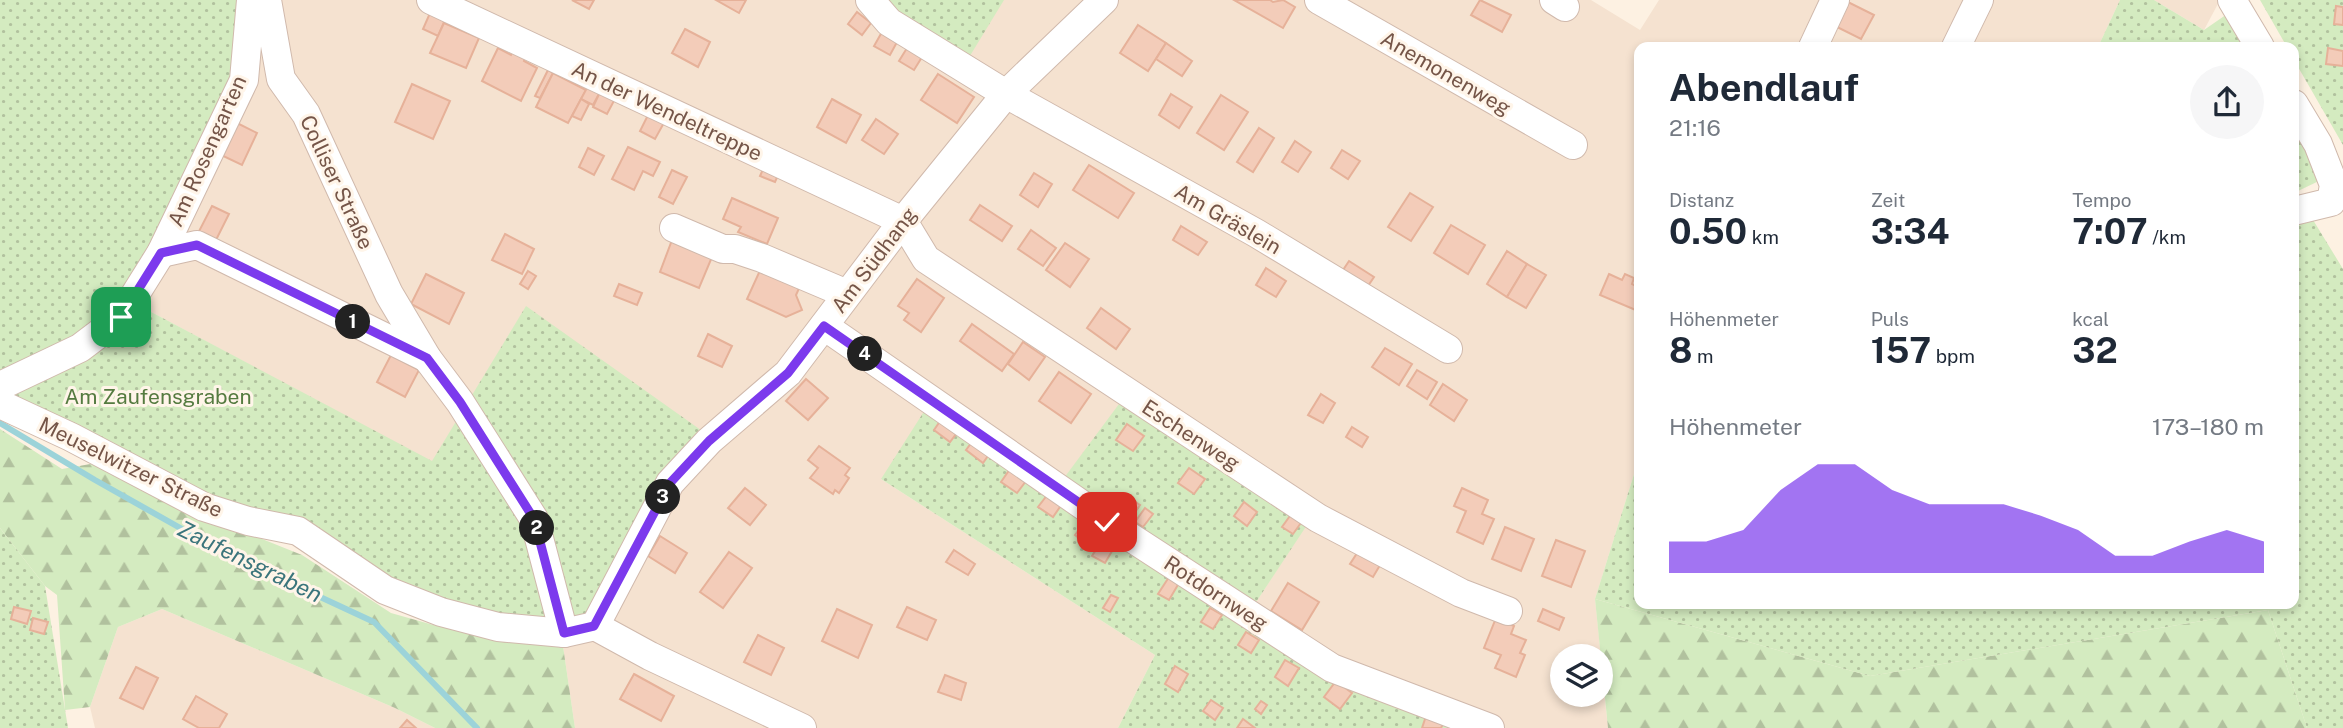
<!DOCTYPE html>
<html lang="de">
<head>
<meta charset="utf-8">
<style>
  body { margin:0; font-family:"Public Sans",sans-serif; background:#f6f6f7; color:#1f2937; height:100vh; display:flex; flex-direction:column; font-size:26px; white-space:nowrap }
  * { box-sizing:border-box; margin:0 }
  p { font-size:23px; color:#747a83 }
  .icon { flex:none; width:38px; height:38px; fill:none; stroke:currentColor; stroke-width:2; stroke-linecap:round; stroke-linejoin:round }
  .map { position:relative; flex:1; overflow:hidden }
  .sheet { position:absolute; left:1634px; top:42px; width:665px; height:567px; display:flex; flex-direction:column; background:#fff; border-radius:14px; box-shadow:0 4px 10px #0003 }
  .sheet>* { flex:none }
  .fabs { position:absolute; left:1550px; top:644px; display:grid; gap:14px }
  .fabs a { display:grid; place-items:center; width:63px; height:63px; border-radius:50%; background:#fff; box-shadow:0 4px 10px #0003; font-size:35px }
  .pin { position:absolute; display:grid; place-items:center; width:60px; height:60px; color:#fff; margin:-30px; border-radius:14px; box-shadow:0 4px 10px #0006 }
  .km { position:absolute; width:35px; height:35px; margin:-18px; border-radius:50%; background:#222; color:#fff; font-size:19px; line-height:35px; text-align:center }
  .round { display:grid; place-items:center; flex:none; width:74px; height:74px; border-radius:37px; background:#f6f6f7 }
  .head { display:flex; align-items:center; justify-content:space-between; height:119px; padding:0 35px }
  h1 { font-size:38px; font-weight:700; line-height:52px }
  .figures { display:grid; grid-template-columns:repeat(3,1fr); gap:10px; height:119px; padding:7px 35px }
  .figures div { display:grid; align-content:center }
  .figures b { font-size:35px; font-weight:700 }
  .figures small { font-size:19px; font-weight:400 }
  .figures p { font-size:19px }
  .chart { height:196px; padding:14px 35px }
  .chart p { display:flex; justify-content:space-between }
  .chart svg { width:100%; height:126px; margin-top:7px; fill:#7c3aed; opacity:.7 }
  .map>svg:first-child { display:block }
  .residential { fill:#f5e2d0 }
  .forest { fill:url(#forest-firs) }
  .garden { fill:url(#garden-dots) }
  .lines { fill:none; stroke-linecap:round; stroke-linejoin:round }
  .stream { stroke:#9cd3d9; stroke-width:6 }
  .building { fill:#f3ccb9; stroke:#e6b199; stroke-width:2 }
  .minor-casing { stroke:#d0b9ac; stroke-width:30 }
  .minor { stroke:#fff; stroke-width:28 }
  .route-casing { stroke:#fff; stroke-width:14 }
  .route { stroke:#7c3aed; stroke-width:9 }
  .labels { text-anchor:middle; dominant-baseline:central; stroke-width:6; stroke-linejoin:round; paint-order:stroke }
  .street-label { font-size:21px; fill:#755548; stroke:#fff5e9 }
  .park-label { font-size:21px; fill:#557b40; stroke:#fff5e9 }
  .water-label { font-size:23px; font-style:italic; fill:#3b757c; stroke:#fff5e9 }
</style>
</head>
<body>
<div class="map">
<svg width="2343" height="728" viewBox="0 0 2343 728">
  <defs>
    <pattern id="forest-firs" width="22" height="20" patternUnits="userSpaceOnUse" patternTransform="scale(1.75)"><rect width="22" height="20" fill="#d4ebc0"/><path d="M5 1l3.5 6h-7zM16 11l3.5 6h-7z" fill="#b1c19e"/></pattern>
    <pattern id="garden-dots" width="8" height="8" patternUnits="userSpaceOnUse" patternTransform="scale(1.75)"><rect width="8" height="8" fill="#d4ebc0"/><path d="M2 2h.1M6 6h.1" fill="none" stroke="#b1c19e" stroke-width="1.8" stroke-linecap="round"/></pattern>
  </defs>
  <rect width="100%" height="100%" fill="#fdf1e2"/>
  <!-- residential -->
  <g class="residential">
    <polygon points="261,0 1591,0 1640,30 1659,0 2120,0 2098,47 1640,47 1640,455 1595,599 1601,656 1563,656 1563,695 1601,695 1601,662 1608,728 1501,728 1333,665 1249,613 1308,522 1120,404 1065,478 881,479 1155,655 1118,728 575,728 563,646 526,307 432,462 140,306"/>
    <polygon points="2154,0 2220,0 2204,30"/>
    <polygon points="162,609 395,708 435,728 95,728 90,707 118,627"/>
  </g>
  <!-- forest -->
  <g class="forest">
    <polygon points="0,429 62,469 96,463 225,524 302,555 391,613 437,626 563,646 575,728 435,728 395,708 162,609 118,627 90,707 65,710 57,595 45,586 0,528"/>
    <polygon points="1595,599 1870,676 2268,610 2307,728 1608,728"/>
  </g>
  <!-- garden -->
  <g class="garden">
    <polygon points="0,0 244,0 229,96 111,320 0,380"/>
    <polygon points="879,0 1004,0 965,64"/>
    <polygon points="2120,0 2154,0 2204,30 2230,12 2253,47 2098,47"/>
    <polygon points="2260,0 2343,0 2343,145 2294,60 2294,47 2287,47"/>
    <polygon points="2294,117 2323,179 2296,192 2343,269 2343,728 2307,728 2268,610 1870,676 1595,599 1640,455 1640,604 2294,604"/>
    <polygon points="140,306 432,461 526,306 705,433 586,620 565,626 463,611 206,501 7,397"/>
    <polygon points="937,391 1064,478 1119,404 1309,522 1241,625 1468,728 1118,728 1155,655 881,479"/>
    <polygon points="0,528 45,586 68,728 0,728"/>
  </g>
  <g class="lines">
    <!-- stream -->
    <polyline class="stream" points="0,423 95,480 221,551 374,622 477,728"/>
  </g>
  <!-- building -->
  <g class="building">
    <polygon points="572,0 594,0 589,9"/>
    <polygon points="716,0 746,0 739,13"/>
    <polygon points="1234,0 1270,0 1273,2 1283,0 1295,7 1283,28"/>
    <polygon points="1480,0 1511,15 1502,32 1471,15"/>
    <polygon points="1844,0 1874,15 1861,39 1831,24"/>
    <polygon points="2336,6 2343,7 2343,25 2334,24"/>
    <polygon points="857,12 871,23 862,35 848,24"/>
    <polygon points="430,13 445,20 438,36 423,29"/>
    <polygon points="444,23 479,38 466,68 430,53"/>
    <polygon points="1138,25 1166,43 1148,71 1120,53"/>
    <polygon points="685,29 710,42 698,67 672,53"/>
    <polygon points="882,32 897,42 890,55 874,46"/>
    <polygon points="1166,43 1192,61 1182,76 1156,59"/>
    <polygon points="498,48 511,55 514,49 526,55 524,61 537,68 521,101 482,81"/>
    <polygon points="907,48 922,57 914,70 899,61"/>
    <polygon points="2328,48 2343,51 2343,66 2326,64"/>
    <polygon points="548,70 553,73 540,98 535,96"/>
    <polygon points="553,73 586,90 568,123 536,107"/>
    <polygon points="938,74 974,97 957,123 921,100"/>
    <polygon points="412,84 450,101 433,139 395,122"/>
    <polygon points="588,86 600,92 593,105 581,99"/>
    <polygon points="601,90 616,97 607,114 593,107"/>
    <polygon points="1171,94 1192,107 1179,128 1159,115"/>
    <polygon points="1221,95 1248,112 1224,150 1197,133"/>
    <polygon points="581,99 589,104 581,120 572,116"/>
    <polygon points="832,99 861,115 846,143 817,127"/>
    <polygon points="649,113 665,121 655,139 640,131"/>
    <polygon points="876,119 898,134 884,154 862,140"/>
    <polygon points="235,122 257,133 242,165 219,154"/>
    <polygon points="1259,128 1274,138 1253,172 1237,162"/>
    <polygon points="1295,141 1311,152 1298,172 1282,162"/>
    <polygon points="628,147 660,162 653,176 643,171 634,190 612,179"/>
    <polygon points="588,148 604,156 594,175 579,167"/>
    <polygon points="1342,150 1360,161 1348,179 1331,168"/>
    <polygon points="1089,165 1134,193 1118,218 1073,190"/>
    <polygon points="764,167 779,173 775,182 760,176"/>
    <polygon points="672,170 687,177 673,204 659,197"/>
    <polygon points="1034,173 1052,184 1038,207 1020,195"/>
    <polygon points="1410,193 1433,207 1411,241 1388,227"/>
    <polygon points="732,198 778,218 767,244 738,232 741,227 723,219"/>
    <polygon points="980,205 1012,226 1002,241 970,220"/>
    <polygon points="212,206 229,214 212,248 195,239"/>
    <polygon points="1451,225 1485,245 1468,274 1434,253"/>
    <polygon points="1181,226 1207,242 1198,255 1173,240"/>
    <polygon points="1031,230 1056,248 1043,266 1018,249"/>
    <polygon points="505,234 534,249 522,274 492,260"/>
    <polygon points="672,240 712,257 699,288 660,272"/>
    <polygon points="1065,243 1089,259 1070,287 1046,270"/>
    <polygon points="1507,251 1527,264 1507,297 1487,284"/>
    <polygon points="1349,261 1374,277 1364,292 1339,276"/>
    <polygon points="1527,264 1546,275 1526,308 1507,297"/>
    <polygon points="762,266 801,284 796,295 802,310 786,317 747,299"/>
    <polygon points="1266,268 1286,281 1276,297 1256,285"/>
    <polygon points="528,271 536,276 528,289 520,284"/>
    <polygon points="426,274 464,293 449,324 411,304"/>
    <polygon points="1609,274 1622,280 1625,274 1634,278 1632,284 1640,288 1638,311 1600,295"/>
    <polygon points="917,279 944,298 921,332 904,320 909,313 898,306"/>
    <polygon points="619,284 642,293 637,305 614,296"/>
    <polygon points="1101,308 1130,329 1116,349 1087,328"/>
    <polygon points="972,324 1014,354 1002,371 960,341"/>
    <polygon points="708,334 732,346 722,367 698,356"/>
    <polygon points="1023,342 1045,357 1029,380 1008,364"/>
    <polygon points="1385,348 1412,364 1399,385 1372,367"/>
    <polygon points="391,355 419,370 405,397 377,382"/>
    <polygon points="1417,370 1437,382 1427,399 1407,386"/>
    <polygon points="1059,372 1091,394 1071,423 1039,401"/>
    <polygon points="806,379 828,398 808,420 786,401"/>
    <polygon points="1443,384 1467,400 1454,421 1430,405"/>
    <polygon points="1321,394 1335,403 1323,423 1308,415"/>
    <polygon points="945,414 962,426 950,442 934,430"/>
    <polygon points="1127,424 1144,436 1133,451 1116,440"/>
    <polygon points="1352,427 1368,437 1362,447 1346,437"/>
    <polygon points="975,438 992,450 983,463 966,450"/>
    <polygon points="819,446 850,468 845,475 849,478 839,493 835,490 833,494 810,478 818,468 808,460"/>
    <polygon points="1012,466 1029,477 1017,493 1001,482"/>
    <polygon points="1189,468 1205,479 1194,494 1178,483"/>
    <polygon points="745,488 766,505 750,525 728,508"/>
    <polygon points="1462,488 1488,500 1482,514 1494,519 1483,544 1457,532 1466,511 1454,506"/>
    <polygon points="1048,494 1062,504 1053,517 1038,507"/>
    <polygon points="1131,499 1140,505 1131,518 1122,511"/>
    <polygon points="1244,502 1257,512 1247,526 1234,516"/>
    <polygon points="1145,508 1153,514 1143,527 1135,522"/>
    <polygon points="1292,513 1303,520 1293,534 1282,527"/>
    <polygon points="1086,521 1097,529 1087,544 1075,535"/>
    <polygon points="1505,527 1534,539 1521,571 1492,559"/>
    <polygon points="660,536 687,553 675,573 648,556"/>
    <polygon points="1103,539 1115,546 1105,563 1092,556"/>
    <polygon points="1556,540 1585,551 1571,587 1542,576"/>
    <polygon points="1361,547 1383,560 1373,577 1350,564"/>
    <polygon points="954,550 975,564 968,575 946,562"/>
    <polygon points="729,552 752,568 723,608 700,592"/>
    <polygon points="1169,577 1179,583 1169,600 1158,594"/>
    <polygon points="1288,583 1319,602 1302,630 1271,611"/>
    <polygon points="1111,595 1118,598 1110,612 1103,608"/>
    <polygon points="14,607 31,611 27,624 11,619"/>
    <polygon points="907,607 936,620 927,640 897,627"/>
    <polygon points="1210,608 1222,615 1213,629 1201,622"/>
    <polygon points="837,609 872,625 858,658 822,641"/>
    <polygon points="1543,609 1564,618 1559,630 1538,621"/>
    <polygon points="33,618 48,622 44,634 30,630"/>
    <polygon points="1496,618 1514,626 1511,634 1526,640 1520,653 1525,655 1516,677 1495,668 1501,655 1484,648"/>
    <polygon points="1246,632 1259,640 1251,653 1238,645"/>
    <polygon points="758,635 784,648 771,675 744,662"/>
    <polygon points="1285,660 1299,668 1288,686 1275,677"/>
    <polygon points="1175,666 1188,674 1178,692 1165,684"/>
    <polygon points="136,667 158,678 143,709 120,698"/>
    <polygon points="634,674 674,696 661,721 620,699"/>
    <polygon points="945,675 966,683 961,700 938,692"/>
    <polygon points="1336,681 1352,693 1340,709 1324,697"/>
    <polygon points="196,696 227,714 219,728 199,728 183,719"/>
    <polygon points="1211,700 1223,708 1215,720 1203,711"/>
    <polygon points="1261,701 1267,705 1261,714 1255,709"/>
    <polygon points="1427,713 1445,720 1441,728 1422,728"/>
    <polygon points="1243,719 1255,728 1237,728"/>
    <polygon points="407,720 416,728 400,728"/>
  </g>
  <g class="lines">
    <!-- minor casing -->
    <g class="minor-casing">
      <g id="minor">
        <polyline points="267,0 281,79 306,114 389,294 427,358 460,402 534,519 564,633"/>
        <polyline points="431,0 903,221 926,259 1318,518 1461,593 1508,611"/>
        <polyline points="870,0 889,22 1006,94 1256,233 1448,349"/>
        <polyline points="1319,0 1573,145"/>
        <polyline points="1554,0 1565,7"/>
        <polyline points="2232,0 2260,47"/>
        <polyline points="1813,47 1835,0"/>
        <polyline points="1956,47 1979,0"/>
        <polyline points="2294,104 2318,144 2334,185 2331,202 2294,211"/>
        <polyline points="674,228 723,249 735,249 762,258 847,294"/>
        <polyline points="161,253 197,245 427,358"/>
        <polyline points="824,326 1107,522 1332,668 1490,728"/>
        <polyline points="0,386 80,348 121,317 161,253 244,80 251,0"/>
        <polyline points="0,404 71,437 204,507 248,521 298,531 385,590 441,612 498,627 564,633 595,626 650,656 802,728"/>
        <polyline points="595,626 670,483 709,441 788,373 903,221 1006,94 1104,0"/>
      </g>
    </g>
    <!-- minor -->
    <use href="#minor" class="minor"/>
  </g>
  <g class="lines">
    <!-- route casing -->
    <g class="route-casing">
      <polyline id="route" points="121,317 161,253 197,245 427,358 460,402 534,519 564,633 594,626 670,483 709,441 788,373 824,326 1107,522"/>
    </g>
    <!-- route -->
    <use href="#route" class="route"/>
  </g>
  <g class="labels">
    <!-- street labels -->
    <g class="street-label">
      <text transform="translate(1446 73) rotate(30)">Anemonenweg</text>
      <text transform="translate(667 111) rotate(25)">An der Wendeltreppe</text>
      <text transform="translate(207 151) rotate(-66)">Am Rosengarten</text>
      <text transform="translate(337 182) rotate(65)">Colliser Straße</text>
      <text transform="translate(1228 219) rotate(30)">Am Gräslein</text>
      <text transform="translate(874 260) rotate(-53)">Am Südhang</text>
      <text transform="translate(1191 435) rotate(33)">Eschenweg</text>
      <text transform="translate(131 467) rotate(26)">Meuselwitzer Straße</text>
      <text transform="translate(1216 593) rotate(33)">Rotdornweg</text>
    </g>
    <!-- park labels -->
    <g class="park-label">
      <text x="158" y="396">Am Zaufensgraben</text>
    </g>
    <!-- water labels -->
    <g class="water-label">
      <text transform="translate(250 561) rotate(26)">Zaufensgraben</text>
    </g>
  </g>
</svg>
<div class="fabs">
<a><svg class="icon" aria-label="layers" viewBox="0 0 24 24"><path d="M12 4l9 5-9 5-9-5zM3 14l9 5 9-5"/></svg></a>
</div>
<div class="pin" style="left:121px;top:317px;background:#1e9e55"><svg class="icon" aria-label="arrive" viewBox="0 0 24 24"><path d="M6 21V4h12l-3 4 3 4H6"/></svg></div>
<div class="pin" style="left:1107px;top:522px;background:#d93025"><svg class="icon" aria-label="check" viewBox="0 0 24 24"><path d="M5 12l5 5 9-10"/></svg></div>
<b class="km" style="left:353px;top:322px">1</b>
<b class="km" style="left:537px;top:528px">2</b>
<b class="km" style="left:663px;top:497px">3</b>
<b class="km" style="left:865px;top:354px">4</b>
<section class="sheet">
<div class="head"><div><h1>Abendlauf</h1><p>21:16</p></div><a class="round"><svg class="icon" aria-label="share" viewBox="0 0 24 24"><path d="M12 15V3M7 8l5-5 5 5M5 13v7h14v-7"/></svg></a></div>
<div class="figures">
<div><p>Distanz</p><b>0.50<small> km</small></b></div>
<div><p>Zeit</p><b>3:34</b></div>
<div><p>Tempo</p><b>7:07<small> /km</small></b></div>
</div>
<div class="figures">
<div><p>Höhenmeter</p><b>8<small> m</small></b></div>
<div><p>Puls</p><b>157<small> bpm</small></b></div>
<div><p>kcal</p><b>32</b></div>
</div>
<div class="chart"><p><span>Höhenmeter</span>173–180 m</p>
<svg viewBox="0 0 160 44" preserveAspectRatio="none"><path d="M0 44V33L10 33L20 29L30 15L40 6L50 6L60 15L70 20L80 20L90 20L100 24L110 29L120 38L130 38L140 33L150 29L160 33V44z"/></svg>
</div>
</section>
</div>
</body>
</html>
